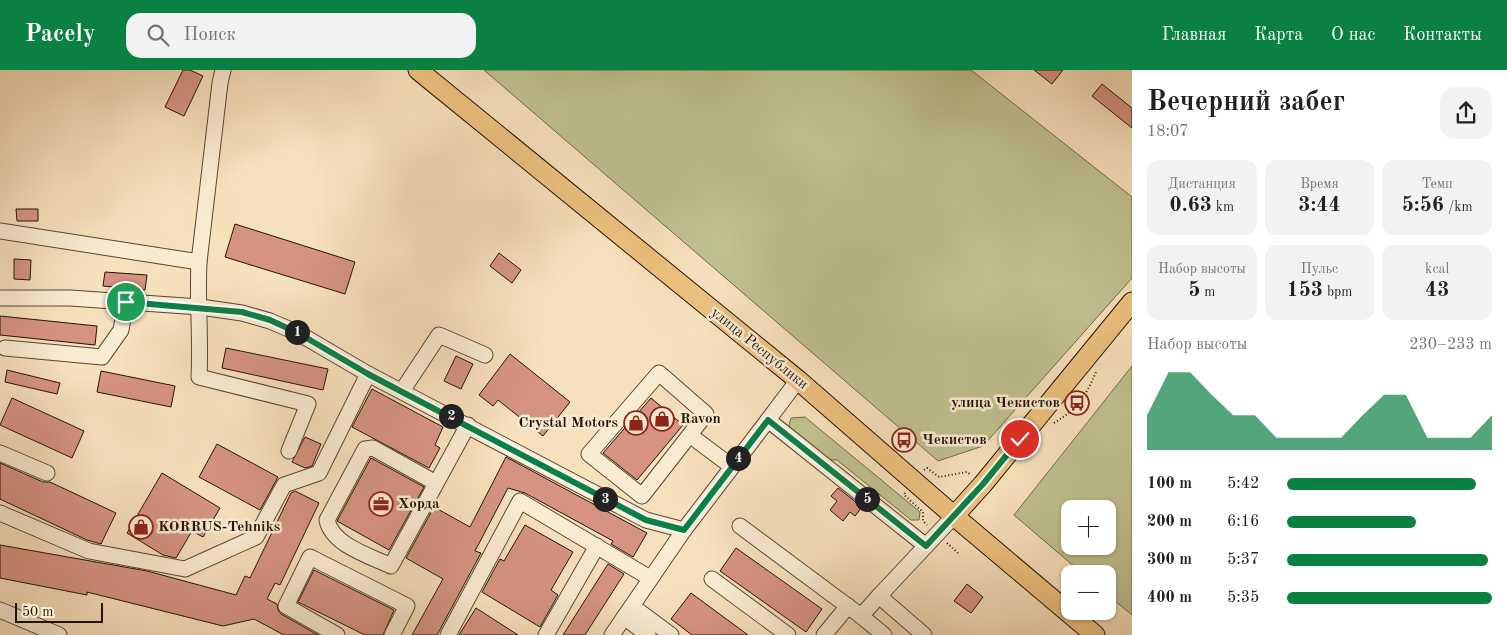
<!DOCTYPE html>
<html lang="ru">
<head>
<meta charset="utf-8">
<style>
  body { margin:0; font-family:"Old Standard TT",serif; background:#f2f2f2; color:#202124; height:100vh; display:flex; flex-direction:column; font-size:19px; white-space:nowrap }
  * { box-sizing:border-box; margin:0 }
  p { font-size:16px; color:#757577 }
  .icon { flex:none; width:28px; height:28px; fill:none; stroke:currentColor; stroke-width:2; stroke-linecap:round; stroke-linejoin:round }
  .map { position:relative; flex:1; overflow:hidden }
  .side { display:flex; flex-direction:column; background:#fff; width:375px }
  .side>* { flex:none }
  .tools { position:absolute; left:1061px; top:430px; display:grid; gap:10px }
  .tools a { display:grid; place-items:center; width:55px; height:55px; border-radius:10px; background:#fff; box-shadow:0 1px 4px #0004; font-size:25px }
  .scale { position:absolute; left:15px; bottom:12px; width:88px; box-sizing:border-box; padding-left:5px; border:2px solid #221405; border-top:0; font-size:14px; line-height:18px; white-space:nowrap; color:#221405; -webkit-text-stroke:4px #faebd3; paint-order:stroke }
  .pin { position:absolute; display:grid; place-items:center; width:42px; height:42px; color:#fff; margin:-21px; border:2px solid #fff; border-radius:50%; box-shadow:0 1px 5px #0007 }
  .km { position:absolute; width:25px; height:25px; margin:-12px; border-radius:50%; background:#222; color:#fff; font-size:14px; line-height:25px; text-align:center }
  .round { display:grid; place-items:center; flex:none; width:52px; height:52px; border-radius:15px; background:#f2f2f2 }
  .head { display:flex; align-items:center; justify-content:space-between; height:85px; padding:0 15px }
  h1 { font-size:28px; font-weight:800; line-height:38px }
  .figures { display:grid; grid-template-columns:repeat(3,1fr); gap:8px; height:85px; padding:5px 15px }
  .figures div { display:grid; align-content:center; border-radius:12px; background:#f2f2f2; text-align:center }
  .figures b { font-size:21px; font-weight:800 }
  .figures small { font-size:14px; font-weight:400 }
  .figures p { font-size:14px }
  .chart { height:140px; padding:10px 15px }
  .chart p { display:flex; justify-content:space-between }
  .chart svg { width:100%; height:90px; margin-top:5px; fill:#0b8043; opacity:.7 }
  ul { padding:0 15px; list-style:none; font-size:16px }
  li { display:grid; grid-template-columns:80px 60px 1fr; align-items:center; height:38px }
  li i { height:12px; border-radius:6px; background:#0b8043 }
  header { display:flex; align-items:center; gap:30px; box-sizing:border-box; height:70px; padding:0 25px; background:#0b8043; color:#fff }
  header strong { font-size:24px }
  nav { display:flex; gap:28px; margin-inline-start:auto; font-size:18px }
  .search { width:350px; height:45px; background:#f2f2f2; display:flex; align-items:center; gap:12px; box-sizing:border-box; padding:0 18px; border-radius:15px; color:#757577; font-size:19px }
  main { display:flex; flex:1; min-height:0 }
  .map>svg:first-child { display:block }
  .green { fill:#bfc18f; stroke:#706a4a; fill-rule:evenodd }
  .building { fill:#d69382; stroke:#221405 }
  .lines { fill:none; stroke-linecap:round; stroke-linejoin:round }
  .minor-casing { stroke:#574733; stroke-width:17 }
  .major-casing { stroke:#221405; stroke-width:21 }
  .path { stroke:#221405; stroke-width:2; stroke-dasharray:1 2.5; stroke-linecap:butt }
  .minor { stroke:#faebd3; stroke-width:15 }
  .major { stroke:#ecc07e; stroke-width:19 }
  .route-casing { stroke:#fff; stroke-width:10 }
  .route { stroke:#0b8043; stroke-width:6 }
  .labels { text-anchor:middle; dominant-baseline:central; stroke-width:5; stroke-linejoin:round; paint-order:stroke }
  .street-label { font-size:15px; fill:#221405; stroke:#faebd3 }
  .poi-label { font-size:15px; font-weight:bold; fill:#221405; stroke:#faebd3; text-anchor:start }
</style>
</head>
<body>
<header>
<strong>Pacely</strong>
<div class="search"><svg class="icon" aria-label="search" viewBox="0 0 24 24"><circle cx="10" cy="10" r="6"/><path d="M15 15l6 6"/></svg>Поиск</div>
<nav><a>Главная</a><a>Карта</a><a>О нас</a><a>Контакты</a></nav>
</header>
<main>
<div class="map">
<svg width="1132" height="565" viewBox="0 0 1132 565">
  <rect width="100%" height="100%" fill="#f7e0bc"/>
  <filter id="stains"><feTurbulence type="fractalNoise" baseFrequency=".004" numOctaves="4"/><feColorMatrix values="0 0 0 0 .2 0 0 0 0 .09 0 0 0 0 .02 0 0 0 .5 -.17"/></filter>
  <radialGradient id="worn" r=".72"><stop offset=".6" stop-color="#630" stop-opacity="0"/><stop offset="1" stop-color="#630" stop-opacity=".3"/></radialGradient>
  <!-- green -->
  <g class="green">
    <polygon points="484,0 971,0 1132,127 1132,208 983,376 938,391"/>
    <path d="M1132 296V545L1108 525V504H1083L1014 445ZM1070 439H1108V476H1070Z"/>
    <polygon points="805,347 920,442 919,450 911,450 837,390 817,389 787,363 791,348"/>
  </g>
  <!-- building -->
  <g class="building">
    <polygon points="183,0 190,0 203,6 184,46 165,37"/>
    <polygon points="1034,0 1063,0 1052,14"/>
    <polygon points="1102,14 1132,38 1132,58 1092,26"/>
    <polygon points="16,139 38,139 38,151 17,151"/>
    <polygon points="235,154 355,192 345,224 225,187"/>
    <polygon points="499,183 521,200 512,213 490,196"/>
    <polygon points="14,189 31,190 30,210 14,209"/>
    <polygon points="105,202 147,205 145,220 103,216"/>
    <polygon points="0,246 97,256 95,275 0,265"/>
    <polygon points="226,278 328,299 323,320 222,298"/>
    <polygon points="510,284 570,332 543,366 498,330 493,336 479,325"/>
    <polygon points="456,286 473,294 461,319 444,311"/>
    <polygon points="7,300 60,313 57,324 5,312"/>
    <polygon points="101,301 175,316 171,337 97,322"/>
    <polygon points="372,319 443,357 435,375 440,378 429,398 352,357"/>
    <polygon points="12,328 84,361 72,388 0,355"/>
    <polygon points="651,328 683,355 637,410 603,383"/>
    <polygon points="305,367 321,374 312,396 305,398 292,392"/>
    <polygon points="217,374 278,407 260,440 199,407"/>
    <polygon points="506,387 647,463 633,487 611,474 613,471 525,423 508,418 475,481 481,483 437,565 412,565 443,509 406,488 434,437 470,457"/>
    <polygon points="371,388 424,417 389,480 337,451"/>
    <polygon points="0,393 43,412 50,412 116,443 101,474 87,470 0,429"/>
    <polygon points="162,403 220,438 203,467 192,461 176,488 163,485 127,463"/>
    <polygon points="838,418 862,437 855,446 850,442 843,451 830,440 837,431 831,426"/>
    <polygon points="295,421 319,433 280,515 275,513 267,529 277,534 278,540 281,544 318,565 284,565 254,549 223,556 87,522 87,525 0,508 0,475 147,501 236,525 245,506 250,508 291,423"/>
    <polygon points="525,455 573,482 551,520 558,525 540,557 482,522 500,489 504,491"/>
    <polygon points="736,478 822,539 806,562 720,501"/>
    <polygon points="608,494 624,504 585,565 563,565"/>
    <polygon points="314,500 394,540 383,565 365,565 298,532"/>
    <polygon points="967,514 983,527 971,543 954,531"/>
    <polygon points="691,523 748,565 692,565 671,549"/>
    <polygon points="476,538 518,565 459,565"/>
  </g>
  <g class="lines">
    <!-- minor casing -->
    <g class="minor-casing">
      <g id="minor">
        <polyline points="0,161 199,192 220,13 223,0"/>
        <path d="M199 192C197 230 201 268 199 307L308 334 289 381"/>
        <polyline points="0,228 70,228 200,237 242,243 270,251 298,263 368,304 646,450 684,460"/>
        <polyline points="5,278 102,287 121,260 126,232"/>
        <polygon points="659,303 706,344 642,426 589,384"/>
        <polyline points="798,310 768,350 926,476"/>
        <polyline points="402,321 439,265 485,285"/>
        <polyline points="691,366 731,396"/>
        <polyline points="0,383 47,403"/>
        <path d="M436 413 373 378 365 379 327 450C332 475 370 486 391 496L468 355"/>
        <polyline points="0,443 89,481 185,499 256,467 284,415 319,403 368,304"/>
        <polyline points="740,456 861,546 879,526"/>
        <polyline points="712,509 788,565"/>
        <polyline points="632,536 671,565"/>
        <polyline points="0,540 59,565"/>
        <polyline points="861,546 884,565"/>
        <polyline points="624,547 648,565"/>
        <polyline points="337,565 286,536 310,487 407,536 392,565"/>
        <polyline points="448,565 520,431 650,508"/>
        <polyline points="546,565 597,476"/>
        <polyline points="612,565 684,460 768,350"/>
        <polyline points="824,565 848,536"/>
        <polyline points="924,565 879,526 954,446"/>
      </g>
    </g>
    <!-- major casing -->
    <g class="major-casing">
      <g id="major">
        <polyline points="418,0 798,310 954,446 1095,565"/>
        <polyline points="954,446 983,414 1132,232"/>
      </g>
    </g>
    <!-- path -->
    <g class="path">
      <path d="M1054 353C1077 339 1085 328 1096 302"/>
      <polyline points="924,400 927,398 939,407 967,402 971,405"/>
      <polyline points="905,423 904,425 923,442 923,451 927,455"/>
      <polyline points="947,473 958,483"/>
    </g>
    <!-- minor -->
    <use href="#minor" class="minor"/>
    <!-- major -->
    <use href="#major" class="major"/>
  </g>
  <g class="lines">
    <!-- route casing -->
    <g class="route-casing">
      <polyline id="route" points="126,232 242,242 270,250 298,263 368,304 646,450 684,460 768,350 926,476 983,414 1020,369"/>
    </g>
    <!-- route -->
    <use href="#route" class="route"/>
  </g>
  <!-- icons -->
  <defs>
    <g id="bus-ring" transform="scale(1.25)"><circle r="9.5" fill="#faebd3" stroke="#8f2418" stroke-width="1.5"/><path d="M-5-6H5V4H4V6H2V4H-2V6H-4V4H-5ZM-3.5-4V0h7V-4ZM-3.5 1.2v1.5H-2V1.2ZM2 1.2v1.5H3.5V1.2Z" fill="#8f2418"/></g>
    <g id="shop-ring" transform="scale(1.25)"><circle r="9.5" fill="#faebd3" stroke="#8f2418" stroke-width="1.5"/><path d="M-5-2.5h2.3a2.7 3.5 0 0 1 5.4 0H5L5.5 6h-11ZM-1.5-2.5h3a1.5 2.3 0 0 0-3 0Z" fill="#8f2418"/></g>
    <g id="office-ring" transform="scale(1.25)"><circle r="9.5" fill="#faebd3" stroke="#8f2418" stroke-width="1.5"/><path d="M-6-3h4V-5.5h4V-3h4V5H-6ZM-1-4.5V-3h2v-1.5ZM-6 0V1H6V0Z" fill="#8f2418"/></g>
  </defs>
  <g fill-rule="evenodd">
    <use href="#bus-ring" x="1077" y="333"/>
    <use href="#shop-ring" x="662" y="349"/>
    <use href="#shop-ring" x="636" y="353"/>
    <use href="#bus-ring" x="904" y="370"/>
    <use href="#office-ring" x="381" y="434"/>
    <use href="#shop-ring" x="141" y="457"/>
  </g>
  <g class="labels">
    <!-- street labels -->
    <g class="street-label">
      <text transform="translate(759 279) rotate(39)">улица Республики</text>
    </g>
    <!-- poi labels -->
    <g class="poi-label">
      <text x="1060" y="333" text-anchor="end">улица Чекистов</text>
      <text x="680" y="349">Ravon</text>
      <text x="618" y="353" text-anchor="end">Crystal Motors</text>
      <text x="922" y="370">Чекистов</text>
      <text x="398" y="434">Хорда</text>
      <text x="158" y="457">KORRUS-Tehniks</text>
    </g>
  </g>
  <rect width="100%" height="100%" filter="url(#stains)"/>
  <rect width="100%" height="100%" fill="url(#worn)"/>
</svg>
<div class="tools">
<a>+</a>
<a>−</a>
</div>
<div class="scale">50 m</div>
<div class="pin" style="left:126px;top:232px;background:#1e9e55"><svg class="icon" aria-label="arrive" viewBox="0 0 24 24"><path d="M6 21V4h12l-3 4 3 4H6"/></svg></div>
<div class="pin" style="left:1020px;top:369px;background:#d93025"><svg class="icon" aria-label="check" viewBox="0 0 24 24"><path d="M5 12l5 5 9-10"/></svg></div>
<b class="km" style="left:297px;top:262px">1</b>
<b class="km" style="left:451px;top:346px">2</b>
<b class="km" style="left:605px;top:429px">3</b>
<b class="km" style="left:738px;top:388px">4</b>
<b class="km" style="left:867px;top:429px">5</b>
</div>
<section class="side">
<div class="head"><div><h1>Вечерний забег</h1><p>18:07</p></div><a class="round"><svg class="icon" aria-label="share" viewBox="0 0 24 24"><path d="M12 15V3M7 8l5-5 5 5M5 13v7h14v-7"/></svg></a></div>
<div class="figures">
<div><p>Дистанция</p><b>0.63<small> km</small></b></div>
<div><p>Время</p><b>3:44</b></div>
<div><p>Темп</p><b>5:56<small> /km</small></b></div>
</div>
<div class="figures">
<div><p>Набор высоты</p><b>5<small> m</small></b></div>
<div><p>Пульс</p><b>153<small> bpm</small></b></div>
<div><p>kcal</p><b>43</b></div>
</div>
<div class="chart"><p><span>Набор высоты</span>230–233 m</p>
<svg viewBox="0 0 160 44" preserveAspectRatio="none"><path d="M0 44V27L10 6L20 6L30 17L40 27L50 27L60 38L70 38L80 38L90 38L100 27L110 17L120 17L130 38L140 38L150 38L160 27V44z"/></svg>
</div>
<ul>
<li><b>100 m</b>5:42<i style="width:92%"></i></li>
<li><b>200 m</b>6:16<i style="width:63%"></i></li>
<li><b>300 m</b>5:37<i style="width:98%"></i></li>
<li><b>400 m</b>5:35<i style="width:100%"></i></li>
</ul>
</section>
</main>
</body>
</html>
